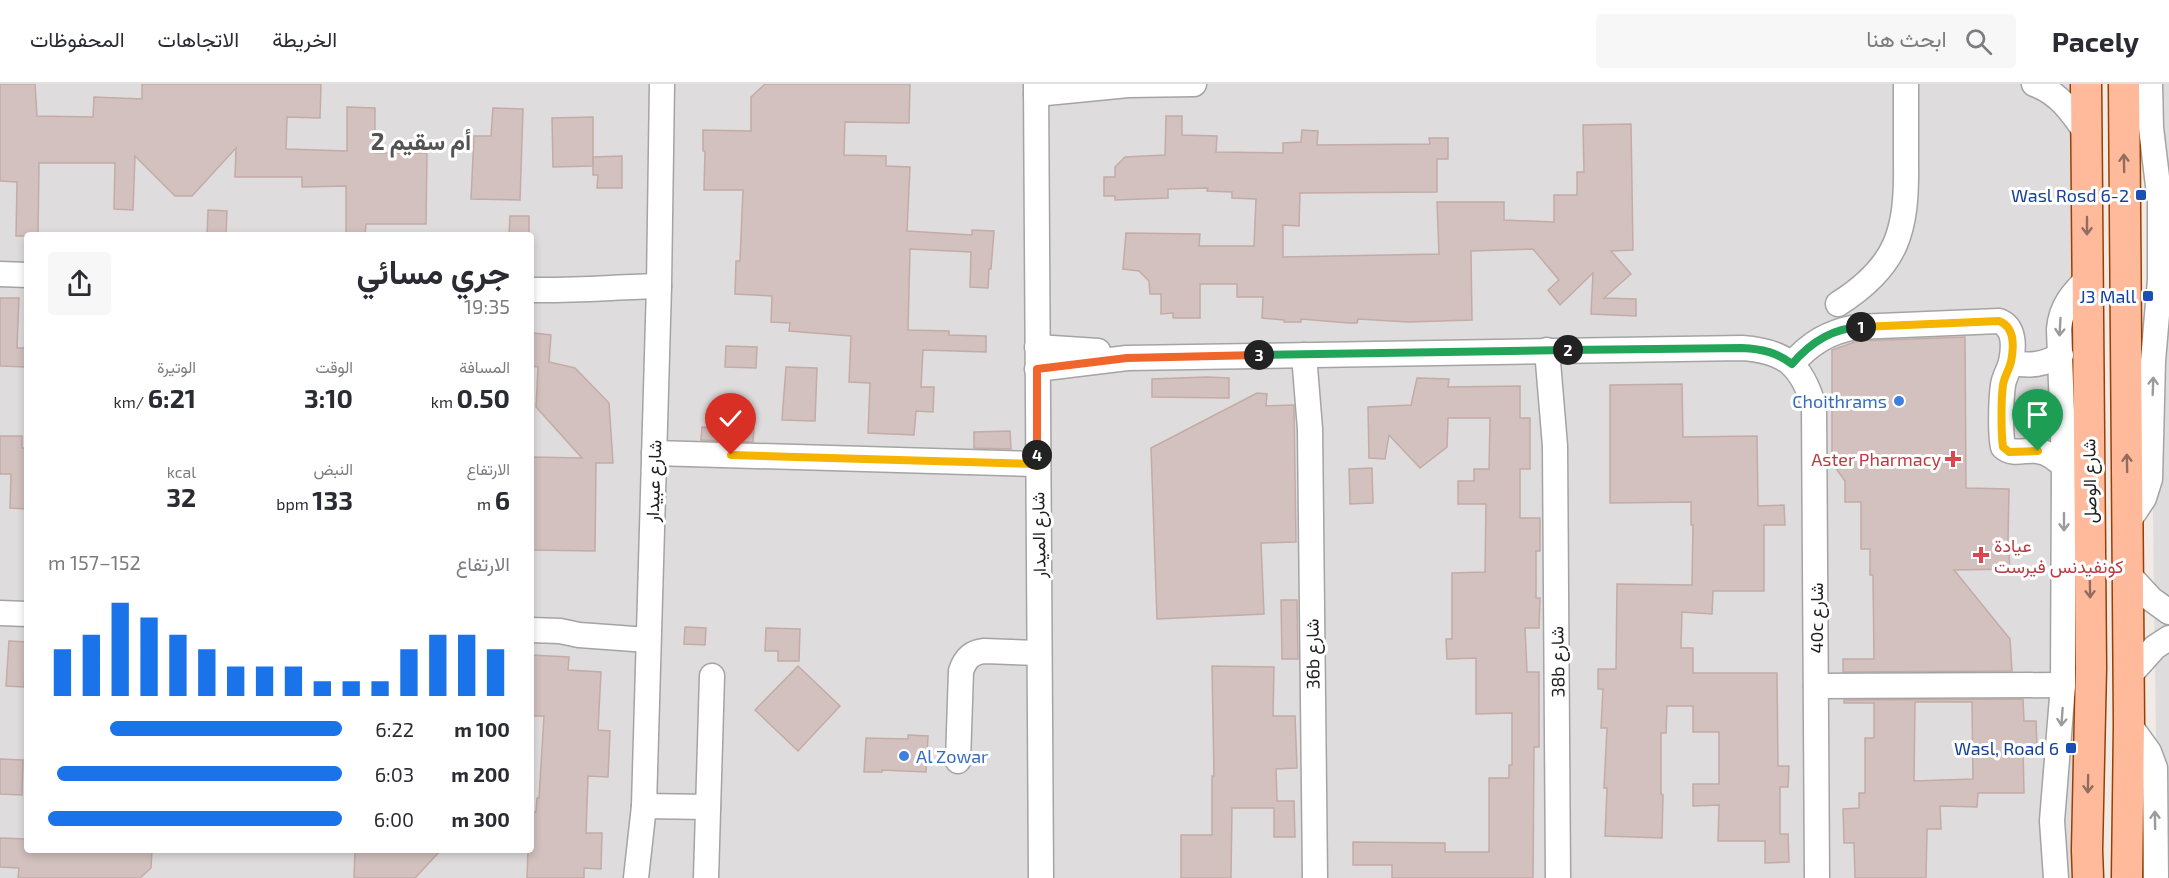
<!DOCTYPE html>
<html lang="ar">
<head>
<meta charset="utf-8">
<style>
  body { margin:0; font-family:"Exo 2",Vazirmatn,sans-serif; background:#f7f7f7; color:#2b2b33; direction:rtl; height:100vh; display:flex; flex-direction:column; font-size:22px; white-space:nowrap }
  * { box-sizing:border-box; margin:0 }
  p { font-size:20px; color:#7c7c81 }
  .icon { flex:none; width:33px; height:33px; fill:none; stroke:currentColor; stroke-width:2; stroke-linecap:round; stroke-linejoin:round }
  .map { position:relative; flex:1; overflow:hidden; direction:ltr }
  .sheet { position:absolute; left:24px; top:148px; width:510px; height:621px; display:flex; flex-direction:column; background:#fff; border-radius:6px; box-shadow:0 3px 9px #0003; direction:rtl }
  .sheet>* { flex:none }
  .pin { position:absolute; display:grid; place-items:center; width:51px; height:51px; color:#fff; margin:-62px -26px; border-radius:50% 50% 50% 0; rotate:-45deg; box-shadow:0 0 6px #0007 }
  .pin .icon { rotate:45deg }
  .km { position:absolute; width:30px; height:30px; margin:-15px; border-radius:50%; background:#222; color:#fff; font-size:16px; line-height:30px; text-align:center }
  .round { display:grid; place-items:center; flex:none; width:63px; height:63px; border-radius:6px; background:#f7f7f7 }
  .headline { display:flex; align-items:center; justify-content:space-between; height:102px; padding:0 24px }
  h1 { font-size:33px; font-weight:700; line-height:45px }
  .figures { display:grid; grid-template-columns:repeat(3,1fr); gap:9px; height:102px; padding:6px 24px }
  .figures div { display:grid; align-content:center }
  .figures b { font-size:26px; font-weight:700 }
  .figures small { font-size:16px; font-weight:400 }
  .figures p { font-size:16px }
  .chart { height:168px; padding:12px 24px }
  .chart p { display:flex; justify-content:space-between }
  .chart svg { width:100%; height:108px; margin-top:6px; stroke:#1a73e8; stroke-width:6 }
  ul { padding:0 24px; list-style:none; font-size:20px }
  li { display:grid; grid-template-columns:96px 72px 1fr; align-items:center; height:45px }
  li i { height:15px; border-radius:8px; background:#1a73e8 }
  header { display:flex; align-items:center; gap:36px; box-sizing:border-box; height:84px; padding:0 30px; background:#fff; border-bottom:2px solid #e1e1e2 }
  header strong { font-size:28px }
  nav { display:flex; gap:33px; margin-inline-start:auto; font-size:21px }
  .search { width:420px; height:54px; background:#f7f7f7; display:flex; align-items:center; gap:15px; box-sizing:border-box; padding:0 21px; border-radius:6px; color:#7c7c81; font-size:22px }
  .map>svg:first-child { display:block }
  .residential { fill:#dedcdd; fill-rule:evenodd }
  .building { fill:#d2c1be; stroke:#c4aba6; stroke-width:1.5; fill-rule:evenodd }
  .lines { fill:none; stroke-linecap:round; stroke-linejoin:round }
  .minor-casing { stroke:#a4a4a4; stroke-width:27 }
  .major-casing { stroke:#9b3f00; stroke-width:33 }
  .minor { stroke:#fff; stroke-width:24 }
  .major { stroke:#ffba9c; stroke-width:30 }
  .oneway { stroke:#906d5e }
  .oneway2 { stroke:#9b9b9b }
  .split-1-casing { stroke:#fff; stroke-width:12 }
  .split-2-casing { stroke:#fff; stroke-width:12 }
  .split-3-casing { stroke:#fff; stroke-width:12 }
  .split-4-casing { stroke:#fff; stroke-width:12 }
  .split-5-casing { stroke:#fff; stroke-width:12 }
  .split-1 { stroke:#f5b400; stroke-width:8 }
  .split-2 { stroke:#22a559; stroke-width:8 }
  .split-3 { stroke:#22a559; stroke-width:8 }
  .split-4 { stroke:#f0652b; stroke-width:8 }
  .split-5 { stroke:#f5b400; stroke-width:8 }
  .transit-dot { fill:#1a4fb4; stroke:#fff; stroke-width:2 }
  .shop-dot { fill:#3f7fe0; stroke:#fff; stroke-width:2 }
  .health-dot { fill:#e0444e; stroke:#fff; stroke-width:2 }
  .labels { text-anchor:middle; dominant-baseline:central; stroke-width:6; stroke-linejoin:round; paint-order:stroke }
  .transit-label { font-size:18px; fill:#164399; stroke:#fff; text-anchor:end }
  .shop-label { font-size:18px; fill:#366cbe; stroke:#fff; text-anchor:end }
  .health-label { font-size:18px; fill:#be3a42; stroke:#fff; text-anchor:end }
  .street-label { font-size:18px; fill:#202020; stroke:#fff }
  .district-label { font-size:24px; font-weight:bold; fill:#535353; stroke:#fff }
</style>
</head>
<body>
<header>
<strong>Pacely</strong>
<div class="search"><svg class="icon" aria-label="search" viewBox="0 0 24 24"><circle cx="10" cy="10" r="6"/><path d="M15 15l6 6"/></svg>ابحث هنا</div>
<nav><a>الخريطة</a><a>الاتجاهات</a><a>المحفوظات</a></nav>
</header>
<div class="map">
<svg width="2169" height="794" viewBox="0 0 2169 794">
  <rect width="100%" height="100%" fill="#f1eae5"/>
  <!-- residential -->
  <g class="residential">
    <path d="M0 0H2088L2096 794H0ZM27 152H531V766H27Z"/>
    <polygon points="2147,0 2169,0 2169,794 2158,794"/>
  </g>
  <!-- building -->
  <g class="building">
    <polygon points="0,0 35,0 37,32 93,33 94,13 142,15 142,0 321,0 320,34 287,33 286,65 347,67 347,23 375,24 375,69 427,69 426,140 366,140 365,152 346,152 346,102 302,103 302,93 235,93 236,64 192,112 175,112 135,72 133,126 114,125 115,79 39,79 38,152 16,152 17,98 0,97"/>
    <polygon points="765,0 910,0 909,39 845,38 844,71 886,72 886,82 910,83 907,147 972,151 972,146 994,147 991,185 989,185 988,204 970,203 971,168 910,165 908,246 949,247 949,251 986,252 986,268 923,266 921,303 934,303 933,328 916,327 914,351 868,349 870,299 849,298 851,252 789,247 790,239 771,238 772,212 735,210 736,177 740,177 743,106 704,106 705,67 703,67 703,46 751,47 751,13"/>
    <polygon points="493,24 523,25 520,116 471,115 474,52 491,52"/>
    <polygon points="1166,32 1182,32 1182,51 1217,52 1216,68 1283,69 1283,59 1301,58 1302,46 1318,47 1317,61 1430,60 1429,54 1448,54 1448,75 1437,75 1437,108 1300,109 1299,142 1283,141 1283,173 1439,170 1437,118 1504,118 1504,136 1554,138 1554,111 1577,111 1577,88 1584,88 1583,41 1631,40 1633,166 1611,167 1631,190 1604,214 1636,215 1636,232 1591,230 1593,189 1560,221 1548,206 1559,196 1533,165 1471,167 1472,236 1408,238 1358,235 1357,239 1349,239 1301,235 1301,238 1284,238 1284,236 1262,234 1263,213 1237,213 1237,200 1200,200 1200,234 1173,234 1173,229 1161,230 1161,210 1150,210 1149,197 1139,187 1123,185 1126,149 1200,150 1199,162 1254,162 1256,115 1232,114 1232,108 1207,107 1208,104 1168,105 1168,114 1115,116 1115,112 1104,112 1104,93 1115,93 1115,83 1125,73 1165,71"/>
    <polygon points="593,33 593,82 553,83 552,34"/>
    <polygon points="622,72 622,104 597,104 598,91 593,91 593,73"/>
    <polygon points="208,126 227,127 226,152 207,152"/>
    <polygon points="510,132 529,132 529,152 509,152"/>
    <polygon points="0,214 19,214 17,264 27,264 27,283 0,282"/>
    <polygon points="533,249 551,251 549,278 575,284 609,319 613,379 596,379 595,467 531,466 531,373 582,374 536,323 538,283 531,282"/>
    <polygon points="1965,253 1966,404 2009,405 2008,457 2010,485 1954,486 2010,555 2012,587 1843,588 1843,575 1874,575 1873,491 1870,491 1870,465 1861,465 1861,418 1845,418 1845,397 1832,379 1832,266 1858,257"/>
    <polygon points="726,262 757,263 756,284 725,283"/>
    <polygon points="786,283 817,284 815,337 782,336"/>
    <polygon points="1207,293 1229,294 1229,314 1152,313 1152,295"/>
    <polygon points="1417,294 1449,295 1448,303 1520,302 1520,334 1530,334 1530,385 1520,385 1520,434 1540,434 1540,467 1536,467 1536,514 1540,514 1539,544 1525,544 1527,588 1539,588 1539,663 1534,663 1533,794 1392,794 1392,781 1353,781 1353,758 1445,759 1445,768 1489,768 1489,694 1509,694 1509,681 1512,681 1512,629 1476,630 1476,574 1447,575 1446,555 1452,555 1452,489 1485,488 1486,420 1458,420 1458,397 1474,397 1474,385 1489,385 1490,334 1448,334 1447,363 1420,384 1389,351 1385,375 1369,374 1368,323 1411,321"/>
    <polygon points="1682,300 1683,353 1757,352 1758,422 1784,421 1785,441 1764,441 1764,507 1713,507 1712,530 1682,528 1681,564 1693,564 1693,589 1777,589 1778,682 1789,682 1788,703 1780,703 1780,750 1788,750 1789,778 1765,779 1765,757 1718,757 1719,721 1693,722 1693,700 1719,700 1719,648 1693,648 1693,622 1667,622 1666,649 1661,649 1661,710 1663,711 1662,754 1605,752 1607,704 1604,704 1607,644 1601,644 1603,605 1598,605 1598,585 1616,585 1617,500 1692,501 1693,441 1691,441 1691,418 1610,419 1610,301"/>
    <polygon points="1257,309 1267,310 1266,322 1294,321 1296,458 1261,459 1264,530 1157,535 1151,364"/>
    <polygon points="702,343 754,344 753,358 701,356"/>
    <polygon points="1010,347 1011,365 974,364 974,348"/>
    <polygon points="0,352 22,352 22,364 27,364 27,425 10,424 11,390 0,390"/>
    <polygon points="1372,384 1373,419 1350,420 1349,385"/>
    <polygon points="1281,516 1297,516 1298,575 1282,575"/>
    <polygon points="685,543 706,544 705,561 684,560"/>
    <polygon points="766,544 800,545 799,577 778,577 778,567 765,567"/>
    <polygon points="9,557 27,558 24,603 6,602"/>
    <polygon points="531,571 569,573 568,586 601,588 598,646 610,647 608,693 588,692 586,749 602,749 601,785 584,784 584,794 527,794 528,766 531,766 531,728 536,728 537,714 539,714 544,632 531,632"/>
    <polygon points="798,582 840,622 798,667 755,626"/>
    <polygon points="1212,582 1274,583 1273,632 1295,632 1297,684 1276,685 1277,717 1294,717 1295,753 1274,753 1274,724 1232,724 1231,794 1181,794 1181,751 1212,751 1212,692 1214,692"/>
    <path d="M2023 615 2024 637H2036L2037 662 2023 663 2024 709H1978L1977 723 1940 722 1941 745H1927L1926 794H1855L1854 759H1844L1843 725 1859 724V709H1865V654H1874V619H1844V616ZM1915 618H1972L1973 695 1914 697Z"/>
    <polygon points="908,651 928,652 926,688 882,686 882,688 864,688 866,654 908,655"/>
    <polygon points="0,675 23,676 22,711 0,710"/>
    <polygon points="0,754 27,755 27,766 152,766 151,784 140,794 18,794 19,784 0,783"/>
    <polygon points="355,766 441,766 415,794 354,794"/>
  </g>
  <g class="lines">
    <!-- minor casing -->
    <g class="minor-casing">
      <g id="minor">
        <polyline points="1036,0 1041,794"/>
        <path d="M2034 0C2059 9 2072 28 2087 50"/>
        <polyline points="1036,10 1128,1 1194,0"/>
        <polyline points="0,190 27,191"/>
        <path d="M531 206C574 207 616 203 659 202"/>
        <path d="M1838 220C1898 182 1907 147 1906 79 1906 53 1906 26 1906 0"/>
        <polyline points="1037,263 1098,267"/>
        <polyline points="1547,266 1555,362 1558,794"/>
        <polyline points="1304,271 1310,345 1315,794"/>
        <path d="M2011 279C2031 282 2043 281 2061 271"/>
        <path d="M1792 280C1810 259 1829 248 1856 243L1999 237C2015 243 2014 263 2011 278 2009 286 2004 293 2003 301 2001 315 2000 349 2003 363 2013 372 2026 365 2037 367 2048 368 2056 375 2064 382"/>
        <path d="M1037 285 1127 274 1742 264C1785 267 1802 281 1814 323L1817 794"/>
        <polyline points="654,369 1037,380"/>
        <polyline points="2128,438 2144,414 2150,395 2153,277 2160,196 2160,118 2151,44 2150,0"/>
        <polyline points="2127,489 2151,515 2169,528"/>
        <polyline points="0,529 27,530"/>
        <polyline points="531,546 560,547 579,551 648,556"/>
        <polyline points="2128,593 2155,563 2169,554"/>
        <polyline points="1816,602 2063,601"/>
        <polyline points="2129,640 2149,668 2155,684 2156,794"/>
        <path d="M958 677 961 587C965 575 972 568 984 567L1039 569"/>
        <polyline points="644,722 708,723"/>
        <polyline points="636,794 644,722 659,202 662,0"/>
        <polyline points="706,794 712,592"/>
        <path d="M2056 794 2052 737 2063 601 2064 382 2059 245C2061 222 2072 210 2088 194"/>
      </g>
    </g>
    <!-- major casing -->
    <g class="major-casing">
      <g id="major">
        <polyline points="2086,0 2091,584 2087,766 2088,794"/>
        <polyline points="2124,0 2129,640 2127,794"/>
      </g>
    </g>
    <!-- minor -->
    <use href="#minor" class="minor"/>
    <!-- major -->
    <use href="#major" class="major"/>
  </g>
  <!-- one-way arrows -->
  <defs><path id="oneway-shaft" d="M-6 0H5M1.5-3L5.5 0L1.5 3" fill="none" stroke-width="1.6" stroke-linecap="round" stroke-linejoin="round" transform="scale(1.5)"/></defs>
  <g class="oneway">
    <use href="#oneway-shaft" transform="translate(2124 79) rotate(-91)"/>
    <use href="#oneway-shaft" transform="translate(2087 142) rotate(90)"/>
    <use href="#oneway-shaft" transform="translate(2127 379) rotate(-91)"/>
    <use href="#oneway-shaft" transform="translate(2090 505) rotate(89)"/>
    <use href="#oneway-shaft" transform="translate(2088 700) rotate(91)"/>
  </g>
  <g class="oneway2">
    <use href="#oneway-shaft" transform="translate(2060 243) rotate(93)"/>
    <use href="#oneway-shaft" transform="translate(2153 302) rotate(-88)"/>
    <use href="#oneway-shaft" transform="translate(2064 438) rotate(90)"/>
    <use href="#oneway-shaft" transform="translate(2062 633) rotate(94)"/>
    <use href="#oneway-shaft" transform="translate(2155 736) rotate(-91)"/>
  </g>
  <g class="lines">
    <!-- split-1 casing -->
    <g class="split-1-casing">
      <path id="split-1" d="M1861 243 1999 237C2015 243 2014 263 2011 278 2009 286 2004 293 2003 301 2001 315 2001 349 2003 363L2009 368 2038 367"/>
    </g>
    <!-- split-2 casing -->
    <g class="split-2-casing">
      <path id="split-2" d="M1568 266 1742 264C1762 265 1776 268 1792 280 1810 259 1833 244 1861 243"/>
    </g>
    <!-- split-3 casing -->
    <g class="split-3-casing">
      <polyline id="split-3" points="1259,271 1568,266"/>
    </g>
    <!-- split-4 casing -->
    <g class="split-4-casing">
      <polyline id="split-4" points="1037,371 1037,285 1127,274 1259,271"/>
    </g>
    <!-- split-5 casing -->
    <g class="split-5-casing">
      <polyline id="split-5" points="731,371 1037,380 1037,371"/>
    </g>
    <!-- split-1 -->
    <use href="#split-1" class="split-1"/>
    <!-- split-2 -->
    <use href="#split-2" class="split-2"/>
    <!-- split-3 -->
    <use href="#split-3" class="split-3"/>
    <!-- split-4 -->
    <use href="#split-4" class="split-4"/>
    <!-- split-5 -->
    <use href="#split-5" class="split-5"/>
  </g>
  <!-- markers -->
  <g class="transit-dot">
    <rect x="2135" y="105" width="12" height="12" rx="3"/>
    <rect x="2142" y="206" width="12" height="12" rx="3"/>
    <rect x="2065" y="658" width="12" height="12" rx="3"/>
  </g>
  <g class="shop-dot">
    <circle cx="1899" cy="317" r="6"/>
    <circle cx="904" cy="672" r="6"/>
  </g>
  <g class="health-dot">
    <path d="M1950 366h6v6h6v6h-6v6h-6v-6h-6v-6h6z"/>
    <path d="M1978 462h6v6h6v6h-6v6h-6v-6h-6v-6h6z"/>
  </g>
  <g class="labels">
    <!-- transit labels -->
    <g class="transit-label">
      <text x="2129" y="111">Wasl Rosd 6-2</text>
      <text x="2136" y="212">J3 Mall</text>
      <text x="2059" y="664">Wasl, Road 6</text>
    </g>
    <!-- shop labels -->
    <g class="shop-label">
      <text x="1887" y="317">Choithrams</text>
      <text x="916" y="672" text-anchor="start">Al Zowar</text>
    </g>
    <!-- health labels -->
    <g class="health-label">
      <text x="1941" y="375">Aster Pharmacy</text>
      <text x="1994" y="461" text-anchor="start">عيادة<tspan x="1994" dy="21">كونفيدنس فيرست</tspan></text>
    </g>
    <!-- street labels -->
    <g class="street-label">
      <text transform="translate(653 397) rotate(-88)">شارع عبيدار</text>
      <text transform="translate(2089 397) rotate(-91)">شارع الوصل</text>
      <text transform="translate(1038 451) rotate(-91)">شارع الميدار</text>
      <text transform="translate(1816 534) rotate(-90)">40c شارع</text>
      <text transform="translate(1312 570) rotate(-91)">36b شارع</text>
      <text transform="translate(1557 578) rotate(-91)">38b شارع</text>
    </g>
    <!-- district labels -->
    <g class="district-label">
      <text x="421" y="56">أم سقيم 2</text>
    </g>
  </g>
</svg>
<div class="pin" style="left:2038px;top:367px;background:#1e9e55"><svg class="icon" aria-label="arrive" viewBox="0 0 24 24"><path d="M6 21V4h12l-3 4 3 4H6"/></svg></div>
<div class="pin" style="left:731px;top:371px;background:#d93025"><svg class="icon" aria-label="check" viewBox="0 0 24 24"><path d="M5 12l5 5 9-10"/></svg></div>
<b class="km" style="left:1861px;top:243px">1</b>
<b class="km" style="left:1568px;top:266px">2</b>
<b class="km" style="left:1259px;top:271px">3</b>
<b class="km" style="left:1037px;top:371px">4</b>
<section class="sheet">
<div class="headline"><div><h1>جري مسائي</h1><p>19:35</p></div><a class="round"><svg class="icon" aria-label="share" viewBox="0 0 24 24"><path d="M12 15V3M7 8l5-5 5 5M5 13v7h14v-7"/></svg></a></div>
<div class="figures">
<div><p>المسافة</p><b>0.50<small> km</small></b></div>
<div><p>الوقت</p><b>3:10</b></div>
<div><p>الوتيرة</p><b>6:21<small> /km</small></b></div>
</div>
<div class="figures">
<div><p>الارتفاع</p><b>6<small> m</small></b></div>
<div><p>النبض</p><b>133<small> bpm</small></b></div>
<div><p>kcal</p><b>32</b></div>
</div>
<div class="chart"><p><span>الارتفاع</span>152–157 m</p>
<svg viewBox="0 0 160 44" preserveAspectRatio="none"><path d="M5 44V25M15 44V19M25 44V6M35 44V12M45 44V19M55 44V25M65 44V32M75 44V32M85 44V32M95 44V38M105 44V38M115 44V38M125 44V25M135 44V19M145 44V19M155 44V25"/></svg>
</div>
<ul>
<li><b>100 m</b>6:22<i style="width:79%"></i></li>
<li><b>200 m</b>6:03<i style="width:97%"></i></li>
<li><b>300 m</b>6:00<i style="width:100%"></i></li>
</ul>
</section>
</div>
</body>
</html>
